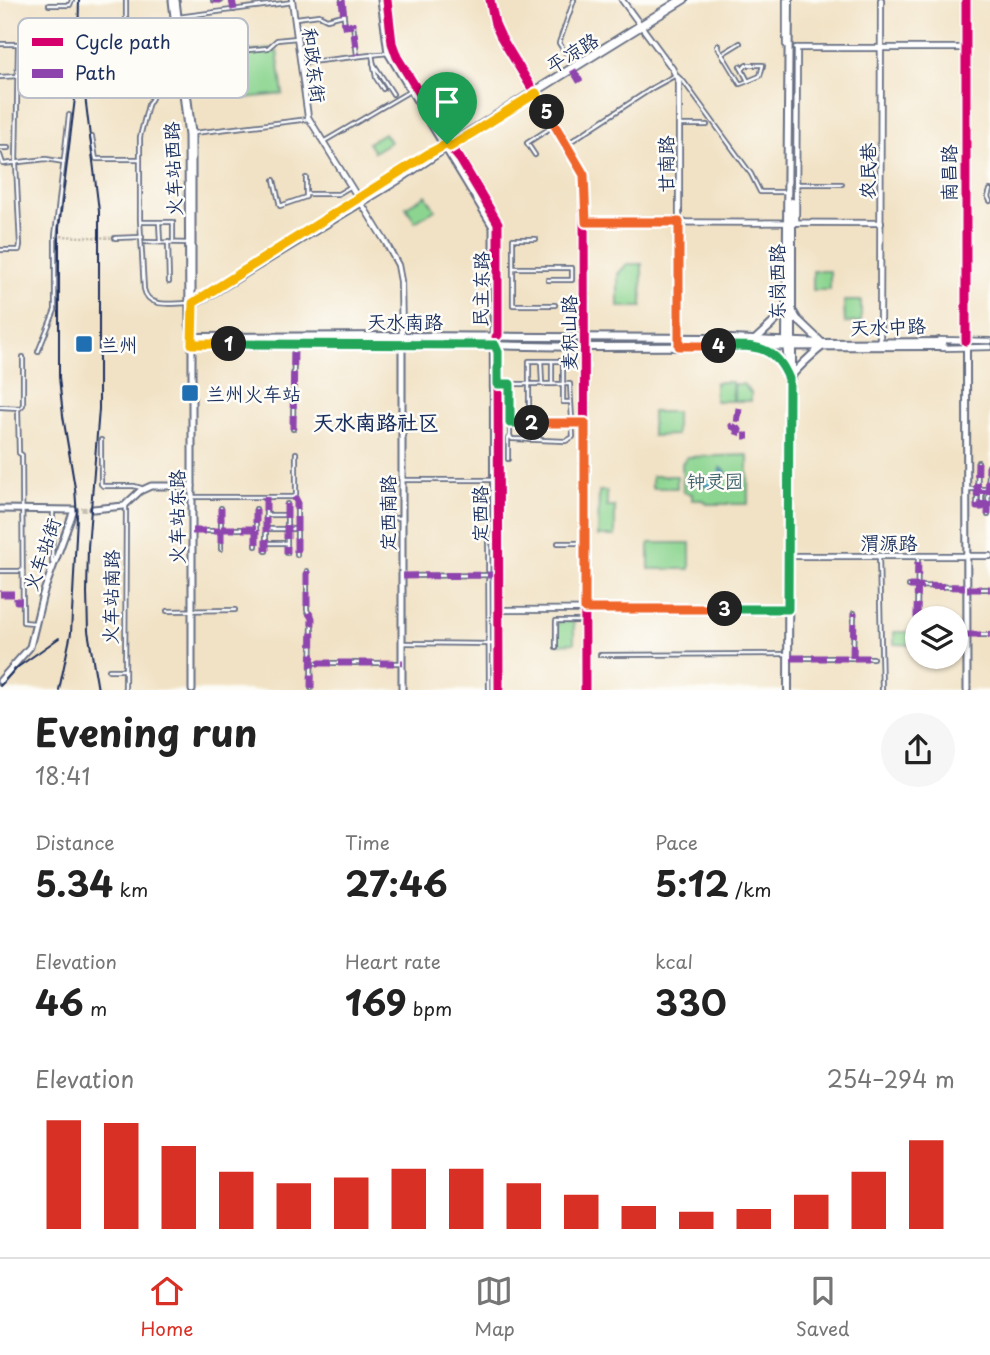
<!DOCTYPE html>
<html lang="en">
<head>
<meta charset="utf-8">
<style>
  body { margin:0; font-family:"Playpen Sans","LXGW WenKai TC",sans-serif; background:#f6f6f6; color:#222; height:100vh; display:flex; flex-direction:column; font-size:26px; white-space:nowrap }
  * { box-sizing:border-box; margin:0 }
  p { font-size:23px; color:#767676 }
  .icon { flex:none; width:38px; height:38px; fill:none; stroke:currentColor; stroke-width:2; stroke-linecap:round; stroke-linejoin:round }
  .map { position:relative; height:690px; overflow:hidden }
  .panel { display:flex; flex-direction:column; background:#fff; flex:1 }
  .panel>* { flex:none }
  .controls { position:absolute; left:905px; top:606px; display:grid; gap:14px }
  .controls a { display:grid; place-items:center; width:63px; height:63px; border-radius:50%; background:#fff; box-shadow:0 2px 5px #0004; font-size:35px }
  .pin { position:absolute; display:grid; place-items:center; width:60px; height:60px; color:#fff; margin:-72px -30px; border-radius:50% 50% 50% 0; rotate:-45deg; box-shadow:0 0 7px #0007 }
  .pin .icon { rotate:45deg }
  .km { position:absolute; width:35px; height:35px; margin:-18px; border-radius:50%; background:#222; color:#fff; font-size:19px; line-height:35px; text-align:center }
  .round { display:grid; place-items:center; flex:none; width:74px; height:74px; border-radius:37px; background:#f6f6f6 }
  .head { display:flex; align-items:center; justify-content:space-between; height:119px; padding:0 35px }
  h1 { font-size:38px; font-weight:700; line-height:52px }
  .metrics { display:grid; grid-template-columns:repeat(3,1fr); gap:10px; height:119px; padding:7px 35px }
  .metrics div { display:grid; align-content:center }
  .metrics b { font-size:35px; font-weight:700 }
  .metrics small { font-size:19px; font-weight:400 }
  .metrics p { font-size:19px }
  .chart { height:196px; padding:14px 35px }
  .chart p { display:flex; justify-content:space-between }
  .chart svg { width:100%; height:126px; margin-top:7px; stroke:#d93025; stroke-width:6 }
  .menu { display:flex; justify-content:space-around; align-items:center; height:98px; border-top:2px solid #e0e0e0; background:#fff; font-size:19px; color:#767676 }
  .menu a { display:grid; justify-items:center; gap:4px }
  .menu .selected { color:#d93025 }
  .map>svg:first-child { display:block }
  .green { fill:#8cd590; stroke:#548277; stroke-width:2 }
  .water { fill:#4caecb; stroke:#346e94; stroke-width:2 }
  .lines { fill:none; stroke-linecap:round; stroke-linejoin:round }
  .minor-tunnel { stroke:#c6beb0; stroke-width:2.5; stroke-dasharray:2.5 1.5; stroke-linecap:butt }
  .secondary-tunnel { stroke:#c6beb0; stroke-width:5; stroke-dasharray:5 2.5; stroke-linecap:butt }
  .primary-tunnel { stroke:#c6beb0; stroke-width:6; stroke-dasharray:6 3; stroke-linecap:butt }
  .minor-casing { stroke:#666e82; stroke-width:6 }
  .tertiary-casing { stroke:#666e82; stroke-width:8 }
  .secondary-casing { stroke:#666e82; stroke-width:9 }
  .primary-casing { stroke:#666e82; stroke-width:10 }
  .minor { stroke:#fff; stroke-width:2.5 }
  .tertiary { stroke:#fff; stroke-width:4.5 }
  .secondary { stroke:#fff; stroke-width:5 }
  .primary { stroke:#fff; stroke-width:6 }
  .rail { stroke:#1b2f5e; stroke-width:2 }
  .quiet { stroke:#8e44ad; stroke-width:7; stroke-dasharray:14 7; stroke-linecap:butt }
  .cycleway-casing { stroke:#fdfcf7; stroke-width:13 }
  .cycleway { stroke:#d6006c; stroke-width:9 }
  .split-1-casing { stroke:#fff; stroke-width:14 }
  .split-2-casing { stroke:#fff; stroke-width:14 }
  .split-3-casing { stroke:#fff; stroke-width:14 }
  .split-4-casing { stroke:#fff; stroke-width:14 }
  .split-5-casing { stroke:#fff; stroke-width:14 }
  .split-6-casing { stroke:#fff; stroke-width:14 }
  .split-1 { stroke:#f5b400; stroke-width:9 }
  .split-2 { stroke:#22a559; stroke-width:9 }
  .split-3 { stroke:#f0652b; stroke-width:9 }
  .split-4 { stroke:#22a559; stroke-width:9 }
  .split-5 { stroke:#f0652b; stroke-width:9 }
  .split-6 { stroke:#f5b400; stroke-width:9 }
  .poi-dot { fill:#1f6fb2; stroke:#fdfcf7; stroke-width:2.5 }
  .labels { text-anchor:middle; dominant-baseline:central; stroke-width:5; stroke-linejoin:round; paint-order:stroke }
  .street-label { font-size:19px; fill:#1b2f5e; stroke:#fdfcf7 }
  .poi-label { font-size:19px; fill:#1b2f5e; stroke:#fdfcf7; text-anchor:start }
  .park-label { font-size:19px; fill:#3d616d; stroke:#fdfcf7 }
  .neighbourhood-label { font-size:21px; font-weight:bold; fill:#1b2f5e; stroke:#fdfcf7 }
  .key { fill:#fdfcf7; stroke:#b9bec9; stroke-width:2 }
  .key-label { font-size:19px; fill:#1b2f5e }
</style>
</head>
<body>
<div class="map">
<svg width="990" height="690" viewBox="0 0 990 690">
  <rect width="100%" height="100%" fill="#fdfcf7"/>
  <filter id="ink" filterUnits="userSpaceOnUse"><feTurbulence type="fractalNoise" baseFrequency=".0143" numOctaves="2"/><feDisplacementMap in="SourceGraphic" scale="14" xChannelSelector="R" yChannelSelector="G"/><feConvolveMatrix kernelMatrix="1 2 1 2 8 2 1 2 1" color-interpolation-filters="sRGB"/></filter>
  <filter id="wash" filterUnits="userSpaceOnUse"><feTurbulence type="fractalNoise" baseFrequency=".00686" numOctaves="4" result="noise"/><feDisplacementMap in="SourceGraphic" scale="28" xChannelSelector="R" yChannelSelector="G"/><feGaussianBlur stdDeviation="1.57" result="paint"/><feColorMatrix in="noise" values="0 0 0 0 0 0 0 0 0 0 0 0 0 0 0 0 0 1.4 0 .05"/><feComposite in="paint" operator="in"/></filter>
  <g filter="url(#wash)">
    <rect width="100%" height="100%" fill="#f1e2c5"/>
    <!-- green -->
    <g class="green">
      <polygon points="270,49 271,52 277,51 283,94 245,98 239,53"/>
      <polygon points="384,133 390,142 374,152 368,143"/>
      <polygon points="426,195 435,210 415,222 406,207"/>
      <polygon points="627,264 642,264 642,307 618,307 618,274"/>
      <rect x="813" y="271" width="17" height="19"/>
      <polygon points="844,301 861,301 861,322 845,323"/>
      <polygon points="732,382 733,401 715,401 715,382"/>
      <polygon points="734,384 743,384 751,393 751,401 734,401"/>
      <polygon points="652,412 676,412 676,435 652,436"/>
      <polygon points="748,455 748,504 707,504 703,500 692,500 692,494 683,492 682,463 687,457"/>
      <rect x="652" y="476" width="25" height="12"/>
      <polygon points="599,491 607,491 607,507 615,507 615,536 598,536"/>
      <rect x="649" y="543" width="41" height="26"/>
      <polygon points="557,622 574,622 574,643 557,644"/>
      <polygon points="894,632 916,632 916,645 894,644"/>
    </g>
    <!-- water -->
    <polygon class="water" points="720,468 725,470 723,473 726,472 726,478 723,477 720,482 709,487 703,485 701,478 719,476"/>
  </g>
  <g filter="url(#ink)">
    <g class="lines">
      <!-- minor-tunnel -->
      <g class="minor-tunnel">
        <polyline points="75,44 87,43"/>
        <polyline points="57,236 115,238"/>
      </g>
      <!-- secondary-tunnel -->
      <polyline class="secondary-tunnel" points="74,510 93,509"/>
      <!-- primary-tunnel -->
      <polyline class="primary-tunnel" points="943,346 972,345"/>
      <!-- minor casing -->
      <g class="minor-casing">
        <g id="minor">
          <polyline points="213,0 221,0"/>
          <polyline points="232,0 234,10"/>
          <polyline points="342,0 345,26 353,25 357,55"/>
          <polyline points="387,0 392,43 397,57 444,133 448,144"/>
          <polyline points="574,0 559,43 565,52 573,53 578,61"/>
          <polyline points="785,0 785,45 788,47"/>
          <polyline points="49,5 70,5 72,0"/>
          <polyline points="178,17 293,2"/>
          <polyline points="296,18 319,15 327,19 343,15"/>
          <polyline points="87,43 122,43 134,48 178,48"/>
          <polyline points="0,44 75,44"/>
          <polyline points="126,44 126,0"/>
          <polyline points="718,45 717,46 740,84 748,81 740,66"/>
          <path d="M153 48 152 98 148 105 140 137V220L144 289C148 309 172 303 188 303"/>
          <polyline points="182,48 193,36 197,28"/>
          <polyline points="372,54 376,78 383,89"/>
          <polyline points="722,54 740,43"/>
          <polyline points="301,63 388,53"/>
          <polyline points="373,63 393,94"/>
          <polyline points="743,69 746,65 763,65 760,76 748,81"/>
          <polyline points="0,77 18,76"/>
          <polyline points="224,92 240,89 237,51 268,48 277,40 297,38"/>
          <polyline points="679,125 707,125"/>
          <polyline points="194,133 309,119"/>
          <polyline points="92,137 96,159 140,159"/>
          <polyline points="323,142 410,91"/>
          <polyline points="567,144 654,87 676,75 684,82 751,174 760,192 788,192"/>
          <polyline points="450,147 460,159 498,223 498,334"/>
          <polyline points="0,148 8,148"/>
          <polyline points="0,155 3,164 46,159 64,162"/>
          <polyline points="535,155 527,143 555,125"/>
          <polyline points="274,180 280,206 306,197 306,178"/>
          <polyline points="796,184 842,184"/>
          <polyline points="990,190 988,197 990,201"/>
          <polyline points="307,194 338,194 350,187"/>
          <polyline points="141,222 173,222 173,242"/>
          <polyline points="159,222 160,242"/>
          <polyline points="115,238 142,237"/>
          <polyline points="536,239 513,239 513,305 555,305"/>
          <polyline points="145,242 189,243"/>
          <polyline points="168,242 169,282"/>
          <polyline points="0,250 19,250 20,245 16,164 18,44"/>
          <polyline points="513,268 572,268 572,280 548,280"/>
          <polyline points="496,347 500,480 499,690"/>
          <polyline points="38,352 55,310 55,236 69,115"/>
          <polyline points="541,361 542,384"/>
          <polyline points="552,361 552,384"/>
          <polyline points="498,384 570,384 573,437 566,441 512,439 510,436 510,384"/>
          <polyline points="0,407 20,408 23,405 23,357"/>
          <polyline points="18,408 19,453 22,455 23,622 34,623"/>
          <polyline points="511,423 585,423"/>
          <polyline points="293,429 294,345"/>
          <polyline points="101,440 101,484 103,486 134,486 141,488"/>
          <polyline points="529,440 529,361 563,361 563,402 570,402"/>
          <polyline points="539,440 539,423"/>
          <polyline points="296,453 296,495 294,497 297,501 297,555"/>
          <polyline points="508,459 508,439 510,436"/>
          <polyline points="978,462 977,507 982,507 982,489"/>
          <polyline points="402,480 493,480"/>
          <polyline points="387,486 387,511 393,518 401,518"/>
          <polyline points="969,489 990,489"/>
          <polyline points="192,497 294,497"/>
          <polyline points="266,497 266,551"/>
          <polyline points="287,504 287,553"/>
          <polyline points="221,508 221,549"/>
          <polyline points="256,509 256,546"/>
          <polyline points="387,511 388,525"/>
          <polyline points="266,515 287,515"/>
          <polyline points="988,515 989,466"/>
          <polyline points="221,529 256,529"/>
          <polyline points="266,529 297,529"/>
          <polyline points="192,531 220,531"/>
          <polyline points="266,543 287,543"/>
          <polyline points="558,543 585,543"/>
          <polyline points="879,556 882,690"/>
          <polyline points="52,562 53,513"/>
          <polyline points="0,571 21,571"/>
          <polyline points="307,571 307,610 312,618 311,688"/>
          <polyline points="403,576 497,575"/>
          <polyline points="909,586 966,587"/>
          <polyline points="967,589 990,589"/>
          <polyline points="167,611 235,610"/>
          <polyline points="917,618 918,556"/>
          <polyline points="969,635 990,635"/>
          <polyline points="403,643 494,644"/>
          <polyline points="556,647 556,621 585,621"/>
          <polyline points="600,655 786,654"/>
          <polyline points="791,658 873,658"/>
          <polyline points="853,658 854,613"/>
          <polyline points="317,663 401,663"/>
          <polyline points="109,670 125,670"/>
          <polyline points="125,690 126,504"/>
          <polyline points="489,690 488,523 493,523"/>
        </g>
      </g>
      <!-- tertiary casing -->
      <g class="tertiary-casing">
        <g id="tertiary">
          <polyline points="292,0 308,117 386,243 398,265 401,281 402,336"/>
          <polyline points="490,0 495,24 501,37 584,175 585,690"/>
          <polyline points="622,0 672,68 679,82 679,347"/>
          <polyline points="796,48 966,48"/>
          <polyline points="585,222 881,223"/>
          <polyline points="796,223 797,48"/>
          <polyline points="303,234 428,154 448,144 679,0"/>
          <polyline points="190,308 403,178 461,139 685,0"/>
          <polyline points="939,340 990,341"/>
          <polyline points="880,341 881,0"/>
          <polyline points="942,348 990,347"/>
          <polyline points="788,556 990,556"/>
          <polyline points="494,610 788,609"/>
        </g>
      </g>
      <!-- secondary casing -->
      <g class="secondary-casing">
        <g id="secondary">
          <polyline points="172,0 188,136 189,324 192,337"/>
          <polyline points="176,0 192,133 192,335"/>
          <polyline points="381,0 388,53 493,227 494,690"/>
          <polyline points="966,0 967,690"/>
          <polyline points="402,336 402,690"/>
          <polyline points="192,344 192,690"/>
          <polyline points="496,441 497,512"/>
          <polyline points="0,509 74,510 43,594 30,647 0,681"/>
          <polyline points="93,509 124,506 140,491 151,486 192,486"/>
        </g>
      </g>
      <!-- primary casing -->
      <g class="primary-casing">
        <g id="primary">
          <polyline points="792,202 792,370"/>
          <polyline points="793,312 797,319 821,342"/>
          <polyline points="756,339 787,310"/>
          <polyline points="943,346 585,347 374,343 192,344 192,337 402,336 707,338 822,343 943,342"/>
          <polyline points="759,347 777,358 786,372"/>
          <path d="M792 376C794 371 817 350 823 346"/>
          <polyline points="788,690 789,379 786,341 789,0"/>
        </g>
      </g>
      <!-- minor -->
      <use href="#minor" class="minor"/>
      <!-- tertiary -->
      <use href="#tertiary" class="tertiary"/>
      <!-- secondary -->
      <use href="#secondary" class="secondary"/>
      <!-- primary -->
      <use href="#primary" class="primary"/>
      <!-- rail -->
      <g class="rail">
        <polyline points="84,87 99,211 99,409 88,547 87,593 88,631 98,690"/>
        <polyline points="0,686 15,669 59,638"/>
        <polyline points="59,690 71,633 77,517 75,488 63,416 59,377 59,228 77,82 79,0"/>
      </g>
      <!-- quiet -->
      <g class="quiet">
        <polyline points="213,0 221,0"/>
        <polyline points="232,0 234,10"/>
        <polyline points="342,0 345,26 353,25 357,55"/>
        <polyline points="573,70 582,85"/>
        <polyline points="739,408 737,424 732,426 739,430 737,436 749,436"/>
        <polyline points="293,429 294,344"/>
        <polyline points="978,462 977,507 982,507 982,489"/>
        <polyline points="266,497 266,551"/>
        <polyline points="294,497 297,501 297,555"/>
        <polyline points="287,504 287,553"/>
        <polyline points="221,508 221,549"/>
        <polyline points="256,509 256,546"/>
        <polyline points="988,515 989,466"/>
        <polyline points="221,529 256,529"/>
        <polyline points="192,531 221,531"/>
        <polyline points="307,571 307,610 312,618 311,688"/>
        <polyline points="403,576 497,575"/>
        <polyline points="909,586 967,587"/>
        <polyline points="967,589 990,589"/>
        <polyline points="0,594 17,594 17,601 22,601"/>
        <polyline points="917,618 918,556"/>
        <polyline points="967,635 990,635"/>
        <polyline points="791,658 873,658"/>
        <polyline points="853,658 854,613"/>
        <polyline points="317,663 403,663"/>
      </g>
      <!-- cycleway casing -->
      <g class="cycleway-casing">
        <g id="cycleway">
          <polyline points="387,0 392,43 397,57 444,133 448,144"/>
          <polyline points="490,0 495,24 501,37 584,175 585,690"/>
          <polyline points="450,147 460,159 498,223 498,335 496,337"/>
          <polyline points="966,341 966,0"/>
          <polyline points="495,345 498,353 499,690"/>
        </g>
      </g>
      <!-- cycleway -->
      <use href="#cycleway" class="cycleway"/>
    </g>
  </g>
  <g class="lines" filter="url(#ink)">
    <!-- split-1 casing -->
    <g class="split-1-casing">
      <polyline id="split-1" points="229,344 192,344 193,303 428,154 447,144"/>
    </g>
    <!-- split-2 casing -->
    <g class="split-2-casing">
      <polyline id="split-2" points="229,344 495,345 498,352 498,384 510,384 510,423 532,423"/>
    </g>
    <!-- split-3 casing -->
    <g class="split-3-casing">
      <polyline id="split-3" points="532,423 585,423 585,609 725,609"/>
    </g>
    <!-- split-4 casing -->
    <g class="split-4-casing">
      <path id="split-4" d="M719 346C752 346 775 343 789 379L788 609H725"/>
    </g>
    <!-- split-5 casing -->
    <g class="split-5-casing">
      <polyline id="split-5" points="547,112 584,175 586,222 679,222 679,346 719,346"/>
    </g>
    <!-- split-6 casing -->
    <g class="split-6-casing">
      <polyline id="split-6" points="447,144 450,147 536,93 547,112"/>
    </g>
    <!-- split-1 -->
    <use href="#split-1" class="split-1"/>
    <!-- split-2 -->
    <use href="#split-2" class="split-2"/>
    <!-- split-3 -->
    <use href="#split-3" class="split-3"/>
    <!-- split-4 -->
    <use href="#split-4" class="split-4"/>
    <!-- split-5 -->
    <use href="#split-5" class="split-5"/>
    <!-- split-6 -->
    <use href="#split-6" class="split-6"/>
  </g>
  <!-- markers -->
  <g class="poi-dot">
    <rect x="75" y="335" width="18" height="18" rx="3.5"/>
    <rect x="181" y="384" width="18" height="18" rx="3.5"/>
  </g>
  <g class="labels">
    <!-- street labels -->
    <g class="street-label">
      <text transform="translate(572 52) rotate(-32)">平凉路</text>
      <text transform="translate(315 65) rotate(83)">和政东街</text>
      <text transform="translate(665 164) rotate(-90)">甘南路</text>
      <text transform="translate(172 169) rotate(-92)">火车站西路</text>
      <text transform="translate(867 171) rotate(-90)">农民巷</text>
      <text transform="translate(948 173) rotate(-90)">南昌路</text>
      <text transform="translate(776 282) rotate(-90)">东岗西路</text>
      <text transform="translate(480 289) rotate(-89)">民主东路</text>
      <text x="405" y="321">天水南路</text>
      <text transform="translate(888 326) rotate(-2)">天水中路</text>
      <text transform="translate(568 333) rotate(-90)">麦积山路</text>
      <text transform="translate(387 513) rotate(-90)">定西南路</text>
      <text transform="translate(479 514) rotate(-90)">定西路</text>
      <text transform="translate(176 517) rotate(-90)">火车站东路</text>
      <text x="889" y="542">渭源路</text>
      <text transform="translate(41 554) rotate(-71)">火车站街</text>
      <text transform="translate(110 597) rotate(-89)">火车站南路</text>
    </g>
    <!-- poi labels -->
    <g class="poi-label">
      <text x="100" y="344">兰州</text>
      <text x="206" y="393">兰州火车站</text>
    </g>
    <!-- park labels -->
    <g class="park-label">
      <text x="715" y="480">钟灵园</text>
    </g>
    <!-- neighbourhood labels -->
    <g class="neighbourhood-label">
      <text x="376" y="421">天水南路社区</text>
    </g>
  </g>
  <!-- legend -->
  <rect x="18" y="18" width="230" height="80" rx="10" class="key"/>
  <rect x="32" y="38" width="31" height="8" fill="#d6006c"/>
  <rect x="32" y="69" width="31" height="9" fill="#8e44ad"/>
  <g class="key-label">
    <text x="75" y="49">Cycle path</text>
    <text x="75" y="80">Path</text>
  </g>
</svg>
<div class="controls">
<a><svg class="icon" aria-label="layers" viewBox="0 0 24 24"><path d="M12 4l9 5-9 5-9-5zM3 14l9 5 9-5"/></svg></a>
</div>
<div class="pin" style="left:447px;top:144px;background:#1e9e55"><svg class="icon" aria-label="arrive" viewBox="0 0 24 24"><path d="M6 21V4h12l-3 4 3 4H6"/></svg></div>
<b class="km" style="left:229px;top:344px">1</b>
<b class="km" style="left:532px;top:423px">2</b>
<b class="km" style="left:725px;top:609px">3</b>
<b class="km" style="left:719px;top:346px">4</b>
<b class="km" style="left:547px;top:112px">5</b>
</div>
<section class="panel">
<div class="head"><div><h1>Evening run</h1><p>18:41</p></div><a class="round"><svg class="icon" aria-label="share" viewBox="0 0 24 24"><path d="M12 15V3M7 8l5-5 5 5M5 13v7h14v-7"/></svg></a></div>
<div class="metrics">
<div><p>Distance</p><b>5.34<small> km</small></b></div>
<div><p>Time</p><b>27:46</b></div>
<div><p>Pace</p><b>5:12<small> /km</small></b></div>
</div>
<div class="metrics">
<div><p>Elevation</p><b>46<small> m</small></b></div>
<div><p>Heart rate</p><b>169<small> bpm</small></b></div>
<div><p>kcal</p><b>330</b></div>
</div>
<div class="chart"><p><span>Elevation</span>254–294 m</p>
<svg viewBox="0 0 160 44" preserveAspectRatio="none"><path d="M5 44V6M15 44V7M25 44V15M35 44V24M45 44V28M55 44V26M65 44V23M75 44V23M85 44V28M95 44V32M105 44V36M115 44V38M125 44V37M135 44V32M145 44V24M155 44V13"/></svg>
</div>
</section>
<nav class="menu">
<a class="selected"><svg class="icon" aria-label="home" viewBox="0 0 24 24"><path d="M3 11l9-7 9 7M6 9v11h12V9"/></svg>Home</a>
<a><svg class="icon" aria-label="map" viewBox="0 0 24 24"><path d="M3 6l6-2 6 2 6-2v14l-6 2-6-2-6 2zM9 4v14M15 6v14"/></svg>Map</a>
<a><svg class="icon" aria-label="saved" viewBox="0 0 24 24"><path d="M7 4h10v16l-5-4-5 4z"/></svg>Saved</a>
</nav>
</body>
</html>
